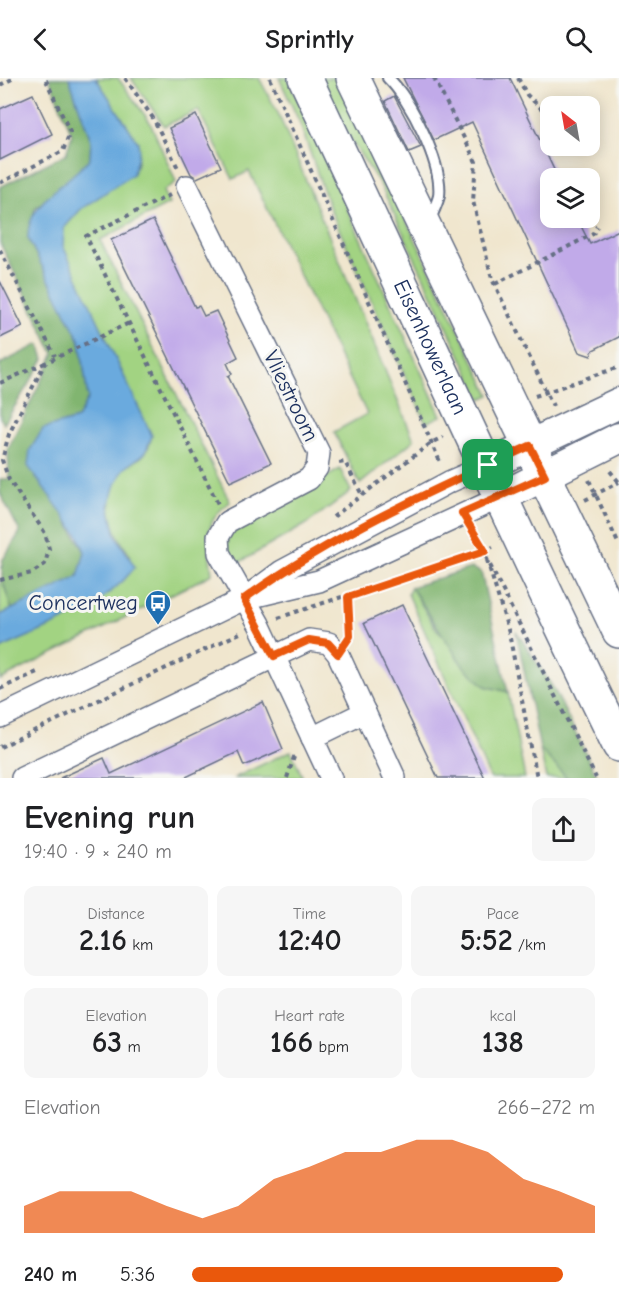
<!DOCTYPE html>
<html lang="en">
<head>
<meta charset="utf-8">
<style>
  body { margin:0; font-family:"Comic Neue",sans-serif; background:#f6f6f6; color:#202124; height:100vh; display:flex; flex-direction:column; font-size:22px; white-space:nowrap }
  * { box-sizing:border-box; margin:0 }
  p { font-size:20px; color:#757577 }
  .icon { flex:none; width:33px; height:33px; fill:none; stroke:currentColor; stroke-width:2; stroke-linecap:round; stroke-linejoin:round }
  .map { position:relative; height:700px; overflow:hidden }
  .sheet { display:flex; flex-direction:column; background:#fff; flex:1 }
  .sheet>* { flex:none }
  .needle { width:39px; rotate:329deg }
  .tools { position:absolute; left:540px; top:18px; display:grid; gap:12px }
  .tools a { display:grid; place-items:center; width:60px; height:60px; border-radius:12px; background:#fff; box-shadow:0 3px 15px #0003; font-size:30px }
  .pin { position:absolute; display:grid; place-items:center; width:51px; height:51px; color:#fff; margin:-26px; border-radius:12px; box-shadow:0 3px 9px #0006 }
  .round { display:grid; place-items:center; flex:none; width:63px; height:63px; border-radius:12px; background:#f6f6f6 }
  .head { display:flex; align-items:center; justify-content:space-between; height:102px; padding:0 24px }
  h1 { font-size:33px; font-weight:700; line-height:45px }
  .metrics { display:grid; grid-template-columns:repeat(3,1fr); gap:9px; height:102px; padding:6px 24px }
  .metrics div { display:grid; align-content:center; border-radius:12px; background:#f6f6f6; text-align:center }
  .metrics b { font-size:30px; font-weight:700 }
  .metrics small { font-size:16px; font-weight:400 }
  .metrics p { font-size:16px }
  .chart { height:168px; padding:12px 24px }
  .chart p { display:flex; justify-content:space-between }
  .chart svg { width:100%; height:108px; margin-top:6px; fill:#ea580c; opacity:.7 }
  ul { padding:0 24px; list-style:none; font-size:20px }
  li { display:grid; grid-template-columns:96px 72px 1fr; align-items:center; height:45px }
  li i { height:15px; border-radius:8px; background:#ea580c }
  header { display:flex; justify-content:space-between; align-items:center; height:78px; padding:0 24px; background:#fff; font-size:27px; font-weight:700 }
  .map>svg:first-child { display:block }
  .green { fill:#a2d382; stroke:#5e8170; stroke-width:1.5 }
  .forest { fill:#81b570; stroke:#4e7267; stroke-width:1.5 }
  .water { fill:#6baade; stroke:#436c9e; stroke-width:1.5 }
  .building { fill:#c1aae9 }
  .lines { fill:none; stroke-linecap:round; stroke-linejoin:round }
  .lane-casing { stroke:#666f85; stroke-width:14 }
  .street-casing { stroke:#666f85; stroke-width:24 }
  .secondary-casing { stroke:#666f85; stroke-width:33 }
  .primary-casing { stroke:#666f85; stroke-width:36 }
  .path { stroke:#666f85; stroke-width:4; stroke-dasharray:4.5 4.5; stroke-linecap:butt }
  .lane { stroke:#fff; stroke-width:10 }
  .street { stroke:#fff; stroke-width:21 }
  .secondary { stroke:#fff; stroke-width:30 }
  .primary { stroke:#fff; stroke-width:33 }
  .route-casing { stroke:#fff; stroke-width:12 }
  .route { stroke:#ea580c; stroke-width:8 }
  .labels { text-anchor:middle; dominant-baseline:central; stroke-width:6; stroke-linejoin:round; paint-order:stroke }
  .street-label { font-size:22px; fill:#1b2f5e; stroke:#f6f6f2 }
  .poi-label { font-size:22px; fill:#1b2f5e; stroke:#f6f6f2; text-anchor:end }
</style>
</head>
<body>
<header><svg class="icon" aria-label="back" viewBox="0 0 24 24"><path d="M15 5l-7 7 7 7"/></svg>Sprintly<svg class="icon" aria-label="search" viewBox="0 0 24 24"><circle cx="10" cy="10" r="6"/><path d="M15 15l6 6"/></svg></header>
<div class="map">
<svg width="619" height="700" viewBox="0 0 619 700">
  <rect width="100%" height="100%" fill="#f6f6f2"/>
  <filter id="ink" filterUnits="userSpaceOnUse"><feTurbulence type="fractalNoise" baseFrequency=".0167" numOctaves="2"/><feDisplacementMap in="SourceGraphic" scale="12" xChannelSelector="R" yChannelSelector="G"/><feConvolveMatrix kernelMatrix="1 2 1 2 8 2 1 2 1" color-interpolation-filters="sRGB"/></filter>
  <filter id="wash" filterUnits="userSpaceOnUse"><feTurbulence type="fractalNoise" baseFrequency=".008" numOctaves="4" result="noise"/><feDisplacementMap in="SourceGraphic" scale="24" xChannelSelector="R" yChannelSelector="G"/><feGaussianBlur stdDeviation="1.35" result="paint"/><feColorMatrix in="noise" values="0 0 0 0 0 0 0 0 0 0 0 0 0 0 0 0 0 1.4 0 .05"/><feComposite in="paint" operator="in"/></filter>
  <g filter="url(#wash)">
    <rect width="100%" height="100%" fill="#f0e6ce"/>
    <!-- green -->
    <g class="green">
      <path d="M96 0H118L150 44 176 104 163 113 169 126 100 162 230 424C200 446 209 465 212 496L0 602V571L95 527 130 477C110 450 101 421 123 392 129 385 140 383 145 375 149 371 150 363 152 358L63 168 64 150 81 131 133 96 137 85 138 64Z"/>
      <polygon points="131,0 259,0 278,35 414,362 360,406 334,354 367,336 249,93 233,101 198,32 164,48"/>
      <polygon points="279,0 288,0 441,338 426,345 330,131 299,43"/>
      <polygon points="316,0 338,0 490,317 481,321 380,106 330,31"/>
      <polygon points="340,391 351,413 305,447 240,484 234,484 226,467 231,454"/>
      <polygon points="2,501 12,532 0,537 0,504"/>
      <polygon points="411,509 435,549 485,608 508,614 525,700 490,700 408,516"/>
      <polygon points="540,671 567,700 546,700"/>
      <polygon points="291,673 303,700 234,700 286,675"/>
    </g>
    <!-- forest -->
    <g class="forest">
      <polygon points="49,0 69,0 91,63 90,80 69,104 35,130 28,160 80,263 88,320 77,341 43,351 61,432 85,474 78,499 12,532 2,501 2,483 20,454 0,415 0,401 9,401 8,371 54,276 0,165 0,109 66,76 72,57"/>
      <polygon points="39,266 44,281 4,346 0,339 0,286"/>
      <polygon points="471,490 481,494 508,614 485,608 463,588 411,509"/>
      <polygon points="516,553 554,611 598,700 567,700 540,671"/>
    </g>
    <!-- water -->
    <path class="water" d="M69 0H96L138 64 139 73 133 96 81 131 64 150 63 168 152 358 145 375 124 391 114 409 109 428 116 458 135 489C102 532 48 549 0 571V537L78 499 85 474 78 457 28 388 30 372 43 351 77 341 88 320 80 263 28 160C27 123 68 107 90 80L91 62Z"/>
    <g id="blocks">
      <!-- building -->
      <g class="building">
        <polygon points="403,0 510,0 558,100 550,100 550,140 577,140 590,166 619,152 619,259 593,272 591,278 579,274 472,44 434,62"/>
        <polygon points="33,16 52,56 0,82 0,31"/>
        <polygon points="394,18 421,69 409,74 385,23"/>
        <polygon points="196,37 221,89 197,100 191,96 169,50"/>
        <polygon points="153,142 195,229 199,228 204,238 216,233 238,279 227,285 232,296 228,298 271,385 230,404 111,162"/>
        <polygon points="0,203 23,249 0,260"/>
        <polygon points="402,527 485,700 438,700 364,545"/>
        <polygon points="263,624 283,671 244,688 238,674 184,700 60,700 104,680 111,696"/>
      </g>
    </g>
  </g>
  <g filter="url(#ink)">
    <use href="#blocks" fill-opacity="0" stroke="#666f85" stroke-width="1.5"/>
    <g class="lines">
      <!-- lane casing -->
      <g class="lane-casing">
        <path id="lane" d="M388 0C410 21 443 86 439 118 437 126 432 136 429 144"/>
      </g>
      <!-- street casing -->
      <g class="street-casing">
        <g id="street">
          <polyline points="187,108 319,375 317,390 309,401 227,444 218,459 219,475 259,546 331,700"/>
          <polyline points="256,518 319,503 501,419"/>
          <polyline points="0,639 244,521 282,493 449,404 488,387"/>
          <polyline points="312,660 365,634"/>
          <polyline points="22,700 309,562 329,565 338,576 395,700"/>
        </g>
      </g>
      <!-- secondary casing -->
      <g class="secondary-casing">
        <g id="secondary">
          <polyline points="488,387 619,325"/>
          <polyline points="501,419 619,360"/>
        </g>
      </g>
      <!-- primary casing -->
      <g class="primary-casing">
        <g id="primary">
          <path id="s1" d="M305 0C410 223 511 447 619 667"/>
          <polyline points="353,0 619,553"/>
        </g>
      </g>
      <!-- path -->
      <g class="path">
        <polyline points="125,0 153,40 178,90"/>
        <polyline points="270,0 441,386"/>
        <polyline points="434,0 476,84 473,123 492,201 553,328"/>
        <polyline points="518,0 527,17 542,31"/>
        <polyline points="0,7 14,0"/>
        <polyline points="0,105 63,73 70,54 45,0"/>
        <polyline points="170,117 86,158 218,426"/>
        <polyline points="0,172 55,278"/>
        <polyline points="495,206 593,156 597,148"/>
        <polyline points="0,305 45,285"/>
        <polyline points="535,318 619,289"/>
        <polyline points="339,385 345,384 362,417"/>
        <polyline points="610,393 619,404"/>
        <polyline points="589,402 619,467"/>
        <polyline points="585,422 619,404"/>
        <polyline points="333,439 431,365 443,359"/>
        <polyline points="474,455 596,700"/>
        <polyline points="487,482 509,555 537,700"/>
        <polyline points="0,502 32,495 45,486 49,471 45,455 9,402 2,382 9,356 45,285 129,245"/>
        <polyline points="348,519 350,555"/>
        <polyline points="278,540 493,469"/>
        <polyline points="0,611 37,594"/>
        <polyline points="0,669 240,555"/>
        <polyline points="287,700 294,679 297,677"/>
      </g>
      <!-- lane -->
      <use href="#lane" class="lane"/>
      <!-- street -->
      <use href="#street" class="street"/>
      <!-- secondary -->
      <use href="#secondary" class="secondary"/>
      <!-- primary -->
      <use href="#primary" class="primary"/>
    </g>
  </g>
  <g class="lines" filter="url(#ink)">
    <!-- route casing -->
    <g class="route-casing">
      <path id="route" d="M530 368 545 398 462 435 485 473 348 519 350 558 338 576 328 565 309 562 274 578 244 521C331 458 432 412 530 368Z"/>
    </g>
    <!-- route -->
    <use href="#route" class="route"/>
  </g>
  <!-- icons -->
  <defs>
    <g id="bus-pin" transform="scale(1.35)"><path d="M0 17L-7.5 6A9.5 9.5 0 1 1 7.5 6Z" fill="#1f6fb2" stroke="#f6f6f2"/><path d="M-5-6H5V4H4V6H2V4H-2V6H-4V4H-5ZM-3.5-4V0h7V-4ZM-3.5 1.2v1.5H-2V1.2ZM2 1.2v1.5H3.5V1.2Z" fill="#fff"/></g>
  </defs>
  <g fill-rule="evenodd">
    <use href="#bus-pin" x="158" y="525"/>
  </g>
  <g class="labels">
    <!-- street labels -->
    <g class="street-label">
      <text stroke="none"><textPath href="#s1" startOffset="297">Eisenhowerlaan</textPath></text>
      <text transform="translate(291 318) rotate(64)">Vliestroom</text>
    </g>
    <!-- poi labels -->
    <g class="poi-label">
      <text x="138" y="525">Concertweg</text>
    </g>
  </g>
</svg>
<div class="tools">
<a><svg class="needle" viewBox="-14 -14 28 28"><path d="M0-13l5 13h-10z" fill="#e53935"/><path d="M0 13l5-13h-10z" fill="#757577"/></svg></a>
<a><svg class="icon" aria-label="layers" viewBox="0 0 24 24"><path d="M12 4l9 5-9 5-9-5zM3 14l9 5 9-5"/></svg></a>
</div>
<div class="pin" style="left:488px;top:387px;background:#1e9e55"><svg class="icon" aria-label="arrive" viewBox="0 0 24 24"><path d="M6 21V4h12l-3 4 3 4H6"/></svg></div>
</div>
<section class="sheet">
<div class="head"><div><h1>Evening run</h1><p>19:40 · 9 × 240 m</p></div><a class="round"><svg class="icon" aria-label="share" viewBox="0 0 24 24"><path d="M12 15V3M7 8l5-5 5 5M5 13v7h14v-7"/></svg></a></div>
<div class="metrics">
<div><p>Distance</p><b>2.16<small> km</small></b></div>
<div><p>Time</p><b>12:40</b></div>
<div><p>Pace</p><b>5:52<small> /km</small></b></div>
</div>
<div class="metrics">
<div><p>Elevation</p><b>63<small> m</small></b></div>
<div><p>Heart rate</p><b>166<small> bpm</small></b></div>
<div><p>kcal</p><b>138</b></div>
</div>
<div class="chart"><p><span>Elevation</span>266–272 m</p>
<svg viewBox="0 0 160 44" preserveAspectRatio="none"><path d="M0 44V33L10 27L20 27L30 27L40 33L50 38L60 33L70 22L80 17L90 11L100 11L110 6L120 6L130 11L140 22L150 27L160 33V44z"/></svg>
</div>
<ul>
<li><b>240 m</b>5:36<i style="width:92%"></i></li>
</ul>
</section>
</body>
</html>
